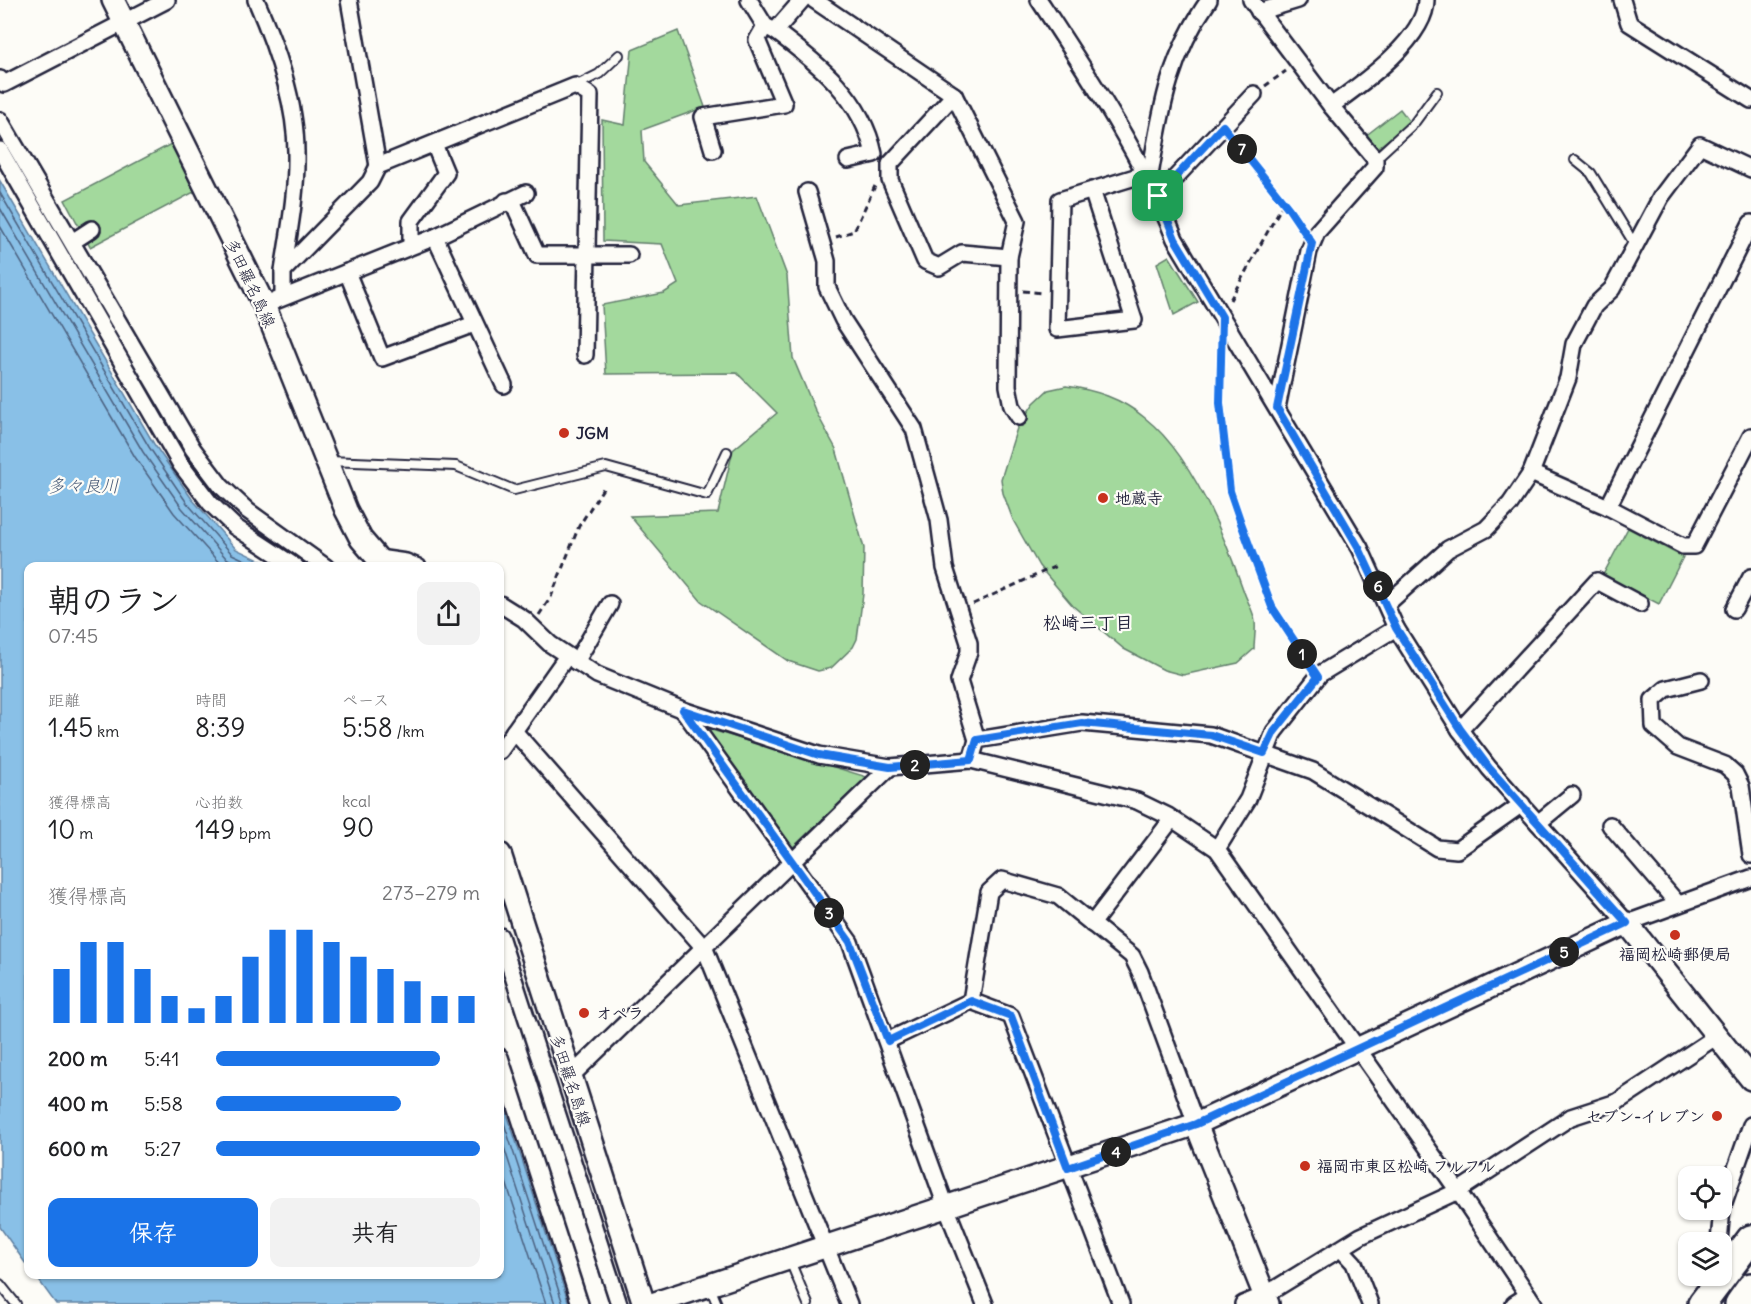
<!DOCTYPE html>
<html lang="ja">
<head>
<meta charset="utf-8">
<style>
  body { margin:0; font-family:Delius,"Klee One",sans-serif; background:#f2f2f2; color:#202124; height:100vh; display:flex; flex-direction:column; font-size:22px; white-space:nowrap }
  * { box-sizing:border-box; margin:0 }
  p { font-size:20px; color:#757577 }
  .icon { flex:none; width:33px; height:33px; fill:none; stroke:currentColor; stroke-width:2; stroke-linecap:round; stroke-linejoin:round }
  .map { position:relative; flex:1; overflow:hidden }
  .details { position:absolute; left:24px; top:562px; width:480px; height:717px; display:flex; flex-direction:column; background:#fff; border-radius:12px; box-shadow:0 2px 4px #0004 }
  .details>* { flex:none }
  .controls { position:absolute; left:1678px; top:1166px; display:grid; gap:12px }
  .controls a { display:grid; place-items:center; width:54px; height:54px; border-radius:12px; background:#fff; box-shadow:0 2px 4px #0004; font-size:30px }
  .pin { position:absolute; display:grid; place-items:center; width:51px; height:51px; color:#fff; margin:-26px; border-radius:12px; box-shadow:0 3px 9px #0006 }
  .km { position:absolute; width:30px; height:30px; margin:-15px; border-radius:50%; background:#222; color:#fff; font-size:16px; line-height:30px; text-align:center }
  .round { display:grid; place-items:center; flex:none; width:63px; height:63px; border-radius:12px; background:#f2f2f2 }
  .overview { display:flex; align-items:center; justify-content:space-between; height:102px; padding:0 24px }
  h1 { font-size:33px; font-weight:600; line-height:45px }
  .metrics { display:grid; grid-template-columns:repeat(3,1fr); gap:9px; height:102px; padding:6px 24px }
  .metrics div { display:grid; align-content:center }
  .metrics b { font-size:26px; font-weight:600 }
  .metrics small { font-size:16px; font-weight:400 }
  .metrics p { font-size:16px }
  .chart { height:168px; padding:12px 24px }
  .chart p { display:flex; justify-content:space-between }
  .chart svg { width:100%; height:108px; margin-top:6px; stroke:#1a73e8; stroke-width:6 }
  .button { display:flex; gap:12px; margin-top:auto; padding:12px 24px }
  .button a { flex:1; height:69px; border-radius:12px; background:#1a73e8; color:#fff; font-size:24px; font-weight:600; line-height:69px; text-align:center }
  .button a+a { background:#f2f2f2; color:#202124 }
  ul { padding:0 24px; list-style:none; font-size:20px }
  li { display:grid; grid-template-columns:96px 72px 1fr; align-items:center; height:45px }
  li i { height:15px; border-radius:8px; background:#1a73e8 }
  .map>svg:first-child { display:block }
  .green { fill:#a3d99d; stroke:#627e6c; stroke-width:1.5 }
  .water { fill:#89c0e7; stroke:#6081a2; stroke-width:1.5 }
  .lines { fill:none; stroke-linecap:round; stroke-linejoin:round }
  .shore { stroke:#4b6180; stroke-width:1.5 }
  .lane-casing { stroke:#22223b; stroke-width:12 }
  .street-casing { stroke:#22223b; stroke-width:20 }
  .secondary-casing { stroke:#22223b; stroke-width:26 }
  .highway-casing { stroke:#22223b; stroke-width:32 }
  .path { stroke:#22223b; stroke-width:3; stroke-dasharray:6 4.5; stroke-linecap:butt }
  .lane { stroke:#fdfcf7; stroke-width:8 }
  .street { stroke:#fdfcf7; stroke-width:15 }
  .secondary { stroke:#fdfcf7; stroke-width:21 }
  .highway { stroke:#fdfcf7; stroke-width:27 }
  .route-casing { stroke:#fff; stroke-width:12 }
  .route { stroke:#1a73e8; stroke-width:8 }
  .poi-dot { fill:#c8321e; stroke:#fdfcf7; stroke-width:2 }
  .labels { text-anchor:middle; dominant-baseline:central; stroke-width:4.5; stroke-linejoin:round; paint-order:stroke }
  .street-label { font-size:16px; fill:#22223b; stroke:#fdfcf7 }
  .poi-label { font-size:16px; font-weight:bold; fill:#22223b; stroke:#fdfcf7; text-anchor:start }
  .water-label { font-size:18px; font-style:italic; fill:#465977; stroke:#fdfcf7 }
  .neighbourhood-label { font-size:18px; font-weight:bold; fill:#22223b; stroke:#fdfcf7 }
</style>
</head>
<body>
<div class="map">
<svg width="1751" height="1304" viewBox="0 0 1751 1304">
  <rect width="100%" height="100%" fill="#fdfcf7"/>
  <filter id="ink" filterUnits="userSpaceOnUse"><feTurbulence type="fractalNoise" baseFrequency=".0167" numOctaves="2"/><feDisplacementMap in="SourceGraphic" scale="12" xChannelSelector="R" yChannelSelector="G"/><feConvolveMatrix kernelMatrix="1 2 1 2 8 2 1 2 1" color-interpolation-filters="sRGB"/></filter>
  <g filter="url(#ink)">
    <!-- green -->
    <g class="green">
      <polygon points="678,31 705,107 642,130 644,162 679,205 757,196 787,276 793,358 815,410 836,449 864,548 863,594 857,639 853,647 831,668 818,671 788,661 701,601 630,516 718,513 733,450 777,413 737,373 606,374 602,305 664,293 678,284 662,244 603,241 602,120 625,125 632,50"/>
      <polygon points="1400,109 1410,122 1375,150 1364,137"/>
      <polygon points="171,144 196,191 90,247 65,200"/>
      <polygon points="1169,256 1198,302 1174,315 1157,263"/>
      <path d="M1066 386C1095 390 1121 398 1145 418 1192 455 1225 537 1244 592 1247 601 1254 612 1255 622 1256 631 1254 641 1254 649L1238 663 1183 675 1164 670 1124 649 1073 606 1039 566 1013 520 1003 493 1001 479 1017 428 1034 403 1048 390Z"/>
      <polygon points="1628,528 1683,557 1659,604 1603,575"/>
      <polygon points="705,728 867,777 792,848"/>
    </g>
    <!-- water -->
    <g class="water">
      <polygon points="0,181 154,444 192,499 236,549 274,567 28,567 28,1267 0,1227"/>
      <polygon points="500,1092 569,1304 56,1304 35,1275 500,1275"/>
    </g>
    <g class="lines">
      <!-- shore -->
      <g class="shore">
        <polyline points="0,193 149,447 187,503 232,554 260,567"/>
        <polyline points="0,208 143,452 182,508 226,558 242,567"/>
        <polyline points="0,226 135,457 174,513 223,567"/>
        <polyline points="500,1111 563,1304"/>
        <polyline points="500,1135 555,1304"/>
        <polyline points="500,1164 546,1304"/>
      </g>
      <!-- lane casing -->
      <g class="lane-casing">
        <g id="lane">
          <polyline points="575,86 599,74 619,55"/>
          <polyline points="1415,122 1437,92"/>
          <polyline points="1375,159 1411,126"/>
          <polyline points="1575,160 1591,173 1635,245"/>
          <polyline points="328,461 456,466 514,490 606,467 707,495 727,452"/>
          <polyline points="790,1261 808,1304"/>
          <polyline points="0,1284 16,1304"/>
          <polyline points="710,1287 717,1304"/>
        </g>
      </g>
      <!-- street casing -->
      <g class="street-casing">
        <g id="street">
          <path d="M256 0C276 46 296 101 296 152 297 192 289 232 283 271"/>
          <polyline points="349,0 378,166"/>
          <polyline points="749,0 765,26 775,31 802,0"/>
          <polyline points="814,0 954,95 1017,221 1009,257 1008,386 1012,406 1019,417"/>
          <path d="M1039 0C1089 76 1141 154 1175 239L1360 548 1396 628 1460 730 1489 768 1627 923 1751 878"/>
          <polyline points="1251,0 1331,106 1375,159 1375,167 1317,232 1309,251 1277,408"/>
          <polyline points="1622,0 1629,23 1751,100"/>
          <polyline points="1259,12 1298,0"/>
          <path d="M775 31C819 64 862 98 874 154L848 160"/>
          <polyline points="0,79 4,84 167,0"/>
          <polyline points="954,95 890,164 890,180 925,261 939,267 962,253 1009,257"/>
          <path d="M1331 106C1360 85 1426 39 1426 0"/>
          <polyline points="0,120 193,449 221,486 248,511 326,567"/>
          <polyline points="0,150 181,465 210,503 235,527 296,567"/>
          <polyline points="713,150 703,117 784,104 757,40 765,26"/>
          <path d="M1149 181C1161 111 1167 60 1209 0"/>
          <polyline points="1092,190 1134,320 1057,329 1060,200 1145,174"/>
          <polyline points="807,192 827,261 827,287 843,320 914,429 939,520 945,568 969,643 969,652 959,681 977,740"/>
          <polyline points="1158,196 1254,94"/>
          <polyline points="506,201 515,207 537,255 629,255"/>
          <polyline points="435,237 504,385"/>
          <polyline points="72,242 92,229"/>
          <polyline points="411,246 411,221 446,173 434,144"/>
          <polyline points="347,272 382,358 474,324"/>
          <polyline points="283,297 283,271 370,182 378,166 575,86 590,95 585,355"/>
          <polyline points="275,301 435,237 526,193"/>
          <polyline points="1531,473 1608,507 1683,546 1694,546 1751,436"/>
          <polyline points="1608,507 1751,223"/>
          <polyline points="378,558 406,562 418,567"/>
          <polyline points="500,604 524,619 550,644 597,675 683,710 819,755 890,767 971,760 1101,792 1137,801 1168,816 1217,849 1458,1191 1534,1304"/>
          <polyline points="1387,604 1448,549 1486,529 1510,504 1531,473 1568,378 1574,344 1594,306 1612,289 1661,197 1700,145 1751,169"/>
          <polyline points="1734,609 1751,577"/>
          <polyline points="576,662 610,604"/>
          <polyline points="1701,680 1666,689 1653,700 1654,726 1678,747 1725,765 1735,774 1741,786 1751,855"/>
          <polyline points="683,710 850,942 947,1209 985,1304"/>
          <polyline points="1460,730 1597,581 1640,604"/>
          <polyline points="514,731 705,949 849,1304"/>
          <polyline points="500,751 567,656"/>
          <polyline points="971,760 977,740 1082,723 1211,735 1313,771 1437,848 1457,850 1522,804"/>
          <polyline points="1538,823 1572,795"/>
          <polyline points="1610,825 1678,904"/>
          <polyline points="1217,849 1248,799 1274,732 1320,674 1396,628"/>
          <polyline points="1092,924 1172,819"/>
          <polyline points="500,936 619,1304"/>
          <polyline points="971,1001 989,892 1002,880 1058,896 1132,956 1140,972 1196,1124"/>
          <polyline points="887,1041 971,1001 1011,1016 1121,1304"/>
          <polyline points="500,1057 580,1304"/>
          <polyline points="570,1077 890,767"/>
          <polyline points="1719,1242 1722,1208 1751,1125"/>
          <polyline points="1341,1249 1354,1263 1370,1304"/>
          <polyline points="1243,1304 1265,1295 1361,1236 1458,1191 1571,1117 1617,1102 1717,1036"/>
          <polyline points="1514,1304 1528,1295"/>
        </g>
      </g>
      <!-- secondary casing -->
      <g class="secondary-casing">
        <g id="secondary">
          <polyline points="113,0 264,305 346,510 361,539 385,567"/>
          <polyline points="500,854 644,1304"/>
          <polyline points="1196,1124 1268,1304"/>
          <polyline points="652,1304 1196,1124 1627,923 1751,1079"/>
        </g>
      </g>
      <!-- highway casing -->
      <g class="highway-casing">
        <g id="highway">
          <polyline points="1702,1304 1751,1239"/>
          <polyline points="1739,1304 1751,1287"/>
        </g>
      </g>
      <!-- path -->
      <g class="path">
        <polyline points="1265,86 1286,71"/>
        <polyline points="1234,139 1302,229"/>
        <polyline points="836,237 854,231 875,186"/>
        <polyline points="1023,291 1043,293"/>
        <polyline points="1230,300 1284,202"/>
        <path d="M1221 347C1218 441 1232 519 1271 605 1281 625 1297 645 1309 663"/>
        <polyline points="973,604 1056,566"/>
        <polyline points="539,615 551,597 579,526 604,487"/>
      </g>
      <!-- lane -->
      <use href="#lane" class="lane"/>
      <!-- street -->
      <use href="#street" class="street"/>
      <!-- secondary -->
      <use href="#secondary" class="secondary"/>
      <!-- highway -->
      <use href="#highway" class="highway"/>
    </g>
  </g>
  <g class="lines" filter="url(#ink)">
    <!-- route casing -->
    <g class="route-casing">
      <polygon id="route" points="1223,126 1289,209 1312,243 1277,408 1359,548 1396,628 1460,729 1489,768 1627,923 1196,1124 1068,1168 1011,1016 971,1001 888,1041 850,942 683,710 819,755 890,767 971,760 977,740 1082,723 1211,735 1264,753 1274,732 1318,677 1272,607 1241,523 1230,491 1220,403 1222,317 1175,239 1158,196"/>
    </g>
    <!-- route -->
    <use href="#route" class="route"/>
  </g>
  <!-- markers -->
  <g class="poi-dot">
    <circle cx="564" cy="433" r="6"/>
    <circle cx="1103" cy="498" r="6"/>
    <circle cx="1675" cy="935" r="6"/>
    <circle cx="584" cy="1013" r="6"/>
    <circle cx="1717" cy="1116" r="6"/>
    <circle cx="1305" cy="1166" r="6"/>
  </g>
  <g class="labels">
    <!-- street labels -->
    <g class="street-label">
      <text transform="translate(251 283) rotate(65)">多田羅名島線</text>
      <text transform="translate(571 1080) rotate(72)">多田羅名島線</text>
    </g>
    <!-- poi labels -->
    <g class="poi-label">
      <text x="576" y="433">JGM</text>
      <text x="1115" y="498">地蔵寺</text>
      <text x="1675" y="954" text-anchor="middle">福岡松崎郵便局</text>
      <text x="596" y="1013">オペラ</text>
      <text x="1705" y="1116" text-anchor="end">セブン-イレブン</text>
      <text x="1317" y="1166">福岡市東区松崎 フルフル</text>
    </g>
    <!-- water labels -->
    <g class="water-label">
      <text x="83" y="485">多々良川</text>
    </g>
    <!-- neighbourhood labels -->
    <g class="neighbourhood-label">
      <text x="1088" y="622">松崎三丁目</text>
    </g>
  </g>
</svg>
<div class="controls">
<a><svg class="icon" aria-label="locate" viewBox="0 0 24 24"><circle cx="12" cy="12" r="6"/><path d="M12 2v4M12 18v4M2 12h4M18 12h4"/></svg></a>
<a><svg class="icon" aria-label="layers" viewBox="0 0 24 24"><path d="M12 4l9 5-9 5-9-5zM3 14l9 5 9-5"/></svg></a>
</div>
<div class="pin" style="left:1158px;top:196px;background:#1e9e55"><svg class="icon" aria-label="arrive" viewBox="0 0 24 24"><path d="M6 21V4h12l-3 4 3 4H6"/></svg></div>
<b class="km" style="left:1302px;top:654px">1</b>
<b class="km" style="left:915px;top:765px">2</b>
<b class="km" style="left:829px;top:913px">3</b>
<b class="km" style="left:1116px;top:1152px">4</b>
<b class="km" style="left:1564px;top:952px">5</b>
<b class="km" style="left:1378px;top:586px">6</b>
<b class="km" style="left:1242px;top:149px">7</b>
<section class="details">
<div class="overview"><div><h1>朝のラン</h1><p>07:45</p></div><a class="round"><svg class="icon" aria-label="share" viewBox="0 0 24 24"><path d="M12 15V3M7 8l5-5 5 5M5 13v7h14v-7"/></svg></a></div>
<div class="metrics">
<div><p>距離</p><b>1.45<small> km</small></b></div>
<div><p>時間</p><b>8:39</b></div>
<div><p>ペース</p><b>5:58<small> /km</small></b></div>
</div>
<div class="metrics">
<div><p>獲得標高</p><b>10<small> m</small></b></div>
<div><p>心拍数</p><b>149<small> bpm</small></b></div>
<div><p>kcal</p><b>90</b></div>
</div>
<div class="chart"><p><span>獲得標高</span>273–279 m</p>
<svg viewBox="0 0 160 44" preserveAspectRatio="none"><path d="M5 44V22M15 44V11M25 44V11M35 44V22M45 44V33M55 44V38M65 44V33M75 44V17M85 44V6M95 44V6M105 44V11M115 44V17M125 44V22M135 44V27M145 44V33M155 44V33"/></svg>
</div>
<ul>
<li><b>200 m</b>5:41<i style="width:85%"></i></li>
<li><b>400 m</b>5:58<i style="width:70%"></i></li>
<li><b>600 m</b>5:27<i style="width:100%"></i></li>
</ul>
<div class="button"><a>保存</a><a>共有</a></div>
</section>
</div>
</body>
</html>
